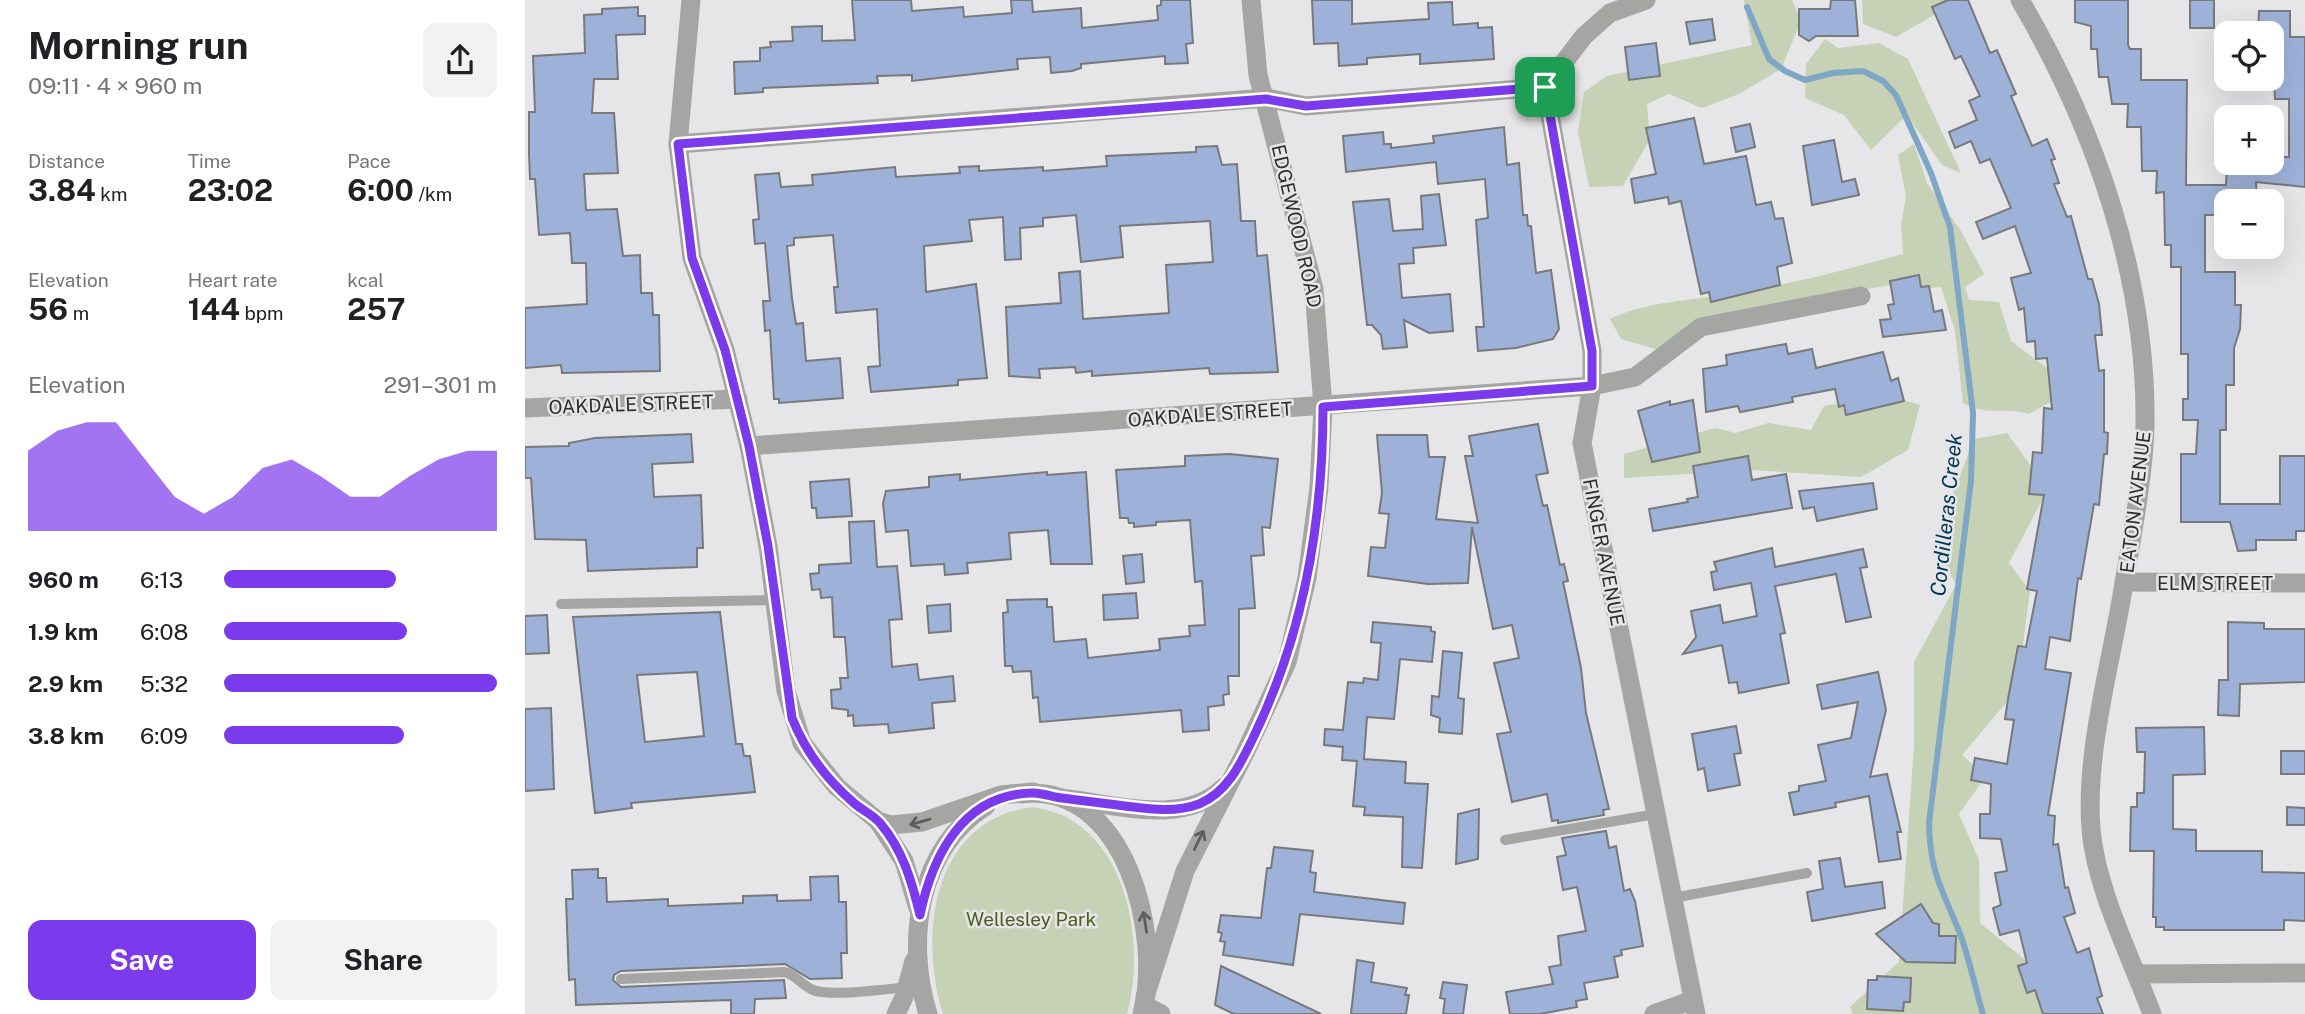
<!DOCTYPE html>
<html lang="en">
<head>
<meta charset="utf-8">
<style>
  body { margin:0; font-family:"Public Sans",sans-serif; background:#f2f2f2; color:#202124; height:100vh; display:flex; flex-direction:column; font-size:26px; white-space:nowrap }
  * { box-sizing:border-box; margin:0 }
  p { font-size:23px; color:#757577 }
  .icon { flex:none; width:38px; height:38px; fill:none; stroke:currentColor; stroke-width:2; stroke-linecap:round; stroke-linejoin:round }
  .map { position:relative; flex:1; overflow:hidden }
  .details { display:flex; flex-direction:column; background:#fff; width:525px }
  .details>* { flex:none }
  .tools { position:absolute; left:1689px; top:21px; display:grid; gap:14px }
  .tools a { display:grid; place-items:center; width:70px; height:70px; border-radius:14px; background:#fff; box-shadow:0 7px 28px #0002; font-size:35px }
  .pin { position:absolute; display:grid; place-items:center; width:60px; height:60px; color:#fff; margin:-30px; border-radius:14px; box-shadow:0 4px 10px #0006 }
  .round { display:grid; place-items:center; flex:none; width:74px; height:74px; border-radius:14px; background:#f2f2f2 }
  .overview { display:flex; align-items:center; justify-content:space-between; height:119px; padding:0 28px }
  h1 { font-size:38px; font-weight:700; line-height:52px }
  .stats { display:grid; grid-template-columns:repeat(3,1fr); gap:10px; height:119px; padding:7px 28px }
  .stats div { display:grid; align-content:center }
  .stats b { font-size:30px; font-weight:700 }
  .stats small { font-size:19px; font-weight:400 }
  .stats p { font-size:19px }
  .chart { height:196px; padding:14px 28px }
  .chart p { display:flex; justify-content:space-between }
  .chart svg { width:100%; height:126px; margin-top:7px; fill:#7c3aed; opacity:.7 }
  .cta { display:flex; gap:14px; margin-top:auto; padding:14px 28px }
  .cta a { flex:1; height:80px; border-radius:14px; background:#7c3aed; color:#fff; font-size:28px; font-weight:700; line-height:80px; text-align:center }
  .cta a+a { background:#f2f2f2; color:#202124 }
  ul { padding:0 28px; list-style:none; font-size:23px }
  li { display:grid; grid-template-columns:112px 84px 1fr; align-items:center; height:52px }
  li i { height:18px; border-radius:9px; background:#7c3aed }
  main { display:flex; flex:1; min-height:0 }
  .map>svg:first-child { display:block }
  .green { fill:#c6d1b5 }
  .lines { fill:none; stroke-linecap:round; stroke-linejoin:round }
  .stream { stroke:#7fa7c5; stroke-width:6 }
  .building { fill:#9eb2d9; stroke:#78797a; stroke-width:2; fill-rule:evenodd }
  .service { stroke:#a5a5a4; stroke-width:10 }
  .minor { stroke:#a5a5a4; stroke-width:19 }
  .oneway { stroke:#5d5d5d }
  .route-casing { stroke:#fff; stroke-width:14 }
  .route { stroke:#7c3aed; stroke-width:9 }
  .labels { text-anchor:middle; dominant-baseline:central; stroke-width:5; stroke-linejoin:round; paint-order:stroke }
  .street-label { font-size:19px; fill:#2d2d2e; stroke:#e6e6e8 }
  .park-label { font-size:19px; fill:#495d1e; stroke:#e6e6e8 }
  .water-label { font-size:21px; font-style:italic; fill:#013653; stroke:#e6e6e8 }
</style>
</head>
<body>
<main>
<section class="details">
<div class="overview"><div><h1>Morning run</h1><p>09:11 · 4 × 960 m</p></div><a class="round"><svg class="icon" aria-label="share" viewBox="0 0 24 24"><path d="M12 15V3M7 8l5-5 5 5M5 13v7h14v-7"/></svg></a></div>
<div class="stats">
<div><p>Distance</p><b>3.84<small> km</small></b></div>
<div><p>Time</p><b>23:02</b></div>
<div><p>Pace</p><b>6:00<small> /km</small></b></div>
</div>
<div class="stats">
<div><p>Elevation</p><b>56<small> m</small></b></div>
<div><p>Heart rate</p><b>144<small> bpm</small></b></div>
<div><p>kcal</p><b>257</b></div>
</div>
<div class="chart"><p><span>Elevation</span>291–301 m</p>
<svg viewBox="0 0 160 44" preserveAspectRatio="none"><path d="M0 44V16L10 9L20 6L30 6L40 19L50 32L60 38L70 32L80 22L90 19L100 25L110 32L120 32L130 25L140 19L150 16L160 16V44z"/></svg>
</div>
<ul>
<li><b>960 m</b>6:13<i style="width:63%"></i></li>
<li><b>1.9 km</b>6:08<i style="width:67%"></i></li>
<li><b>2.9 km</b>5:32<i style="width:100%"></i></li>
<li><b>3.8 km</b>6:09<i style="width:66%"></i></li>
</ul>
<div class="cta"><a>Save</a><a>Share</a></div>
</section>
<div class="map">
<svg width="1780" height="1014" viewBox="0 0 1780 1014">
  <rect width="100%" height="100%" fill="#e6e6e8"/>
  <!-- green -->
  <g class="green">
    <polygon points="1219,0 1267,0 1276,21 1256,69 1214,94 1177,108 1144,94 1122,104 1125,139 1098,186 1064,187 1053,132 1059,92 1082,76 1227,45"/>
    <polygon points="1337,0 1427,0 1425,6 1371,37 1338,24"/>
    <polygon points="1300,39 1313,48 1354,43 1383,59 1436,173 1417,165 1382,115 1346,150 1319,115 1280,98 1281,64"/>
    <path d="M1389 144 1402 183 1436 231 1459 274 1440 287 1444 300 1474 302 1486 341 1530 374 1533 398 1504 414C1477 406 1462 417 1438 403L1430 331 1416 287 1391 289 1365 285 1228 310 1134 350 1096 339 1085 319C1123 301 1164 301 1205 294 1264 285 1320 270 1378 254L1376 224 1381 197 1373 155Z"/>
    <polygon points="1364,396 1395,405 1383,450 1336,477 1226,470 1099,478 1099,454 1190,428 1211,433 1243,423 1286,430 1299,406"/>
    <polygon points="1482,433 1523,489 1484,563 1505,591 1492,690 1437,755 1461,776 1434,814 1454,860 1455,923 1509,967 1532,1014 1328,1014 1325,1007 1374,962 1389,745 1389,662 1431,585 1409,543 1449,439"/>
    <path d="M508 807C522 810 536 813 548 821 607 859 619 952 602 1014H418C393 934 408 819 508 807Z"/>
  </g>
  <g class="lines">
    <!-- stream -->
    <path class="stream" d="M1222 7 1244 59 1260 71 1280 80 1308 73 1338 71 1358 81 1371 95 1406 173 1425 227 1448 413 1446 481 1404 823C1405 872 1416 887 1434 931 1444 957 1450 987 1458 1014"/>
  </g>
  <!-- building -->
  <g class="building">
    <polygon points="327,0 386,0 387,11 438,7 439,17 487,13 486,0 507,0 508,12 556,8 557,28 633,20 632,6 636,5 636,0 665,0 668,43 661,44 663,63 640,64 640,56 556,64 556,68 547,71 526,73 525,57 492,59 493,69 387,81 387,75 352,76 353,83 238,88 238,92 210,94 209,62 235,61 235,48 246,47 245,42 268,41 267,27 297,26 297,41 330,40"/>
    <polygon points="787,0 827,0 827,24 904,19 903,3 927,2 928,25 953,23 953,28 967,27 969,59 895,64 895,54 842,58 842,64 814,66 813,43 789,44"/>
    <polygon points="1306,0 1330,0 1333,36 1291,36 1284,41 1274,35 1274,9 1305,9"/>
    <polygon points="1423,0 1443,0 1465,53 1472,50 1491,94 1486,96 1507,146 1522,139 1530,159 1526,160 1534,183 1529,184 1542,217 1546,216 1563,279 1567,279 1574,304 1577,335 1570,335 1574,371 1579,370 1579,432 1583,433 1582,454 1579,454 1574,505 1569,504 1556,579 1553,578 1545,641 1525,637 1520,669 1546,673 1523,815 1530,816 1528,845 1533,844 1540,888 1543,887 1550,913 1539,917 1552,953 1564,948 1577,996 1572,998 1578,1014 1518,1014 1510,990 1502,993 1493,966 1502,963 1494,930 1475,935 1468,908 1476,905 1470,873 1482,871 1476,839 1455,838 1455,814 1465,814 1466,784 1446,780 1450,758 1482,764 1489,720 1480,719 1483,699 1493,646 1501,647 1512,591 1502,589 1519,495 1504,494 1508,452 1517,453 1519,408 1527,409 1522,358 1511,359 1510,341 1502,342 1499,308 1494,310 1486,278 1506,273 1490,226 1458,239 1451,222 1486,208 1465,159 1455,163 1446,141 1430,148 1424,132 1452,120 1444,101 1455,96 1436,56 1430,59 1407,7"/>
    <polygon points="1550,0 1603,0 1603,45 1605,49 1616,49 1616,80 1662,80 1661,185 1701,185 1702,163 1746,163 1746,157 1764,157 1764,99 1750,99 1746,33 1733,33 1734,11 1765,11 1765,37 1780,37 1780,187 1731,182 1732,201 1700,201 1700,215 1680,215 1680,272 1710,272 1710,305 1716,305 1715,329 1709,348 1709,385 1701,385 1701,430 1695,430 1695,504 1755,504 1755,456 1780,456 1780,531 1771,531 1771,540 1731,540 1731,550 1713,551 1705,522 1656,522 1656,454 1671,454 1673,420 1658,420 1658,399 1663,399 1663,354 1656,354 1656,267 1646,267 1646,245 1640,245 1639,192 1631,193 1632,171 1617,171 1616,127 1602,127 1603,104 1587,104 1583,77 1574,77 1572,49 1566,49 1566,26 1550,22"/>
    <rect x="1665" y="0" width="24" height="28"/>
    <polygon points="113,7 113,16 120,16 120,34 91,35 93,79 69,79 67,113 89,113 93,173 59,174 61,210 92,209 98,256 115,255 116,293 127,293 128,315 134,315 135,371 37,373 36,365 0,368 0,308 62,304 61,263 47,263 45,233 14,235 10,179 5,179 4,154 4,112 10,112 8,56 60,53 59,15 77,14 77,9"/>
    <polygon points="1187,19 1190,40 1165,44 1161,22"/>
    <polygon points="1131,43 1135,76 1104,80 1100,47"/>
    <polygon points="1169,118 1179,164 1221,156 1231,205 1246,202 1250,219 1258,218 1267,263 1252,267 1255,285 1186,302 1184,292 1176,294 1156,201 1144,204 1143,197 1110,203 1106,179 1131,174 1121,128"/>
    <polygon points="1225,124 1230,147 1211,152 1206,128"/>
    <polygon points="979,127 982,165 994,163 998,215 1002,215 1003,226 1006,226 1011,273 1026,270 1034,329 1028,339 991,348 953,351 951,327 959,327 951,220 963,218 960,179 913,184 911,162 821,172 818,136 858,132 859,144 866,144 866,148 909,143 908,136"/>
    <polygon points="1309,140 1317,182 1330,179 1334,195 1287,205 1278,146"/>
    <polygon points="692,146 697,165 712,164 716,221 730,221 732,256 742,255 753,372 685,374 684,368 567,376 567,371 551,373 550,367 514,369 515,378 484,376 481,307 536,303 534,273 555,271 558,319 644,313 641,265 688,262 685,221 595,226 598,257 556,262 551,215 518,218 518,226 495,228 496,259 480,260 478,217 444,220 447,241 399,246 401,292 451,284 462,378 433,380 433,385 346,392 343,367 355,366 352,309 311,313 309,287 313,287 308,235 269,238 269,245 262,246 267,299 271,324 278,323 281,361 315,358 318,398 254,403 254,399 249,399 245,330 240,331 238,301 245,301 240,243 230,244 228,220 234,219 230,175 254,173 256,187 288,185 287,175 370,167 371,177 435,173 434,167 454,166 454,171 518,167 518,171 582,166 581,156 671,152 671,147"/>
    <polygon points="914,194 921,245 888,248 889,263 874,264 877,298 925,294 928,331 904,333 879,320 882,347 858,349 856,335 847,325 842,325 828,202 864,199 868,231 898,229 896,196"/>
    <polygon points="1394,275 1396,287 1404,286 1409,312 1417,310 1421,330 1358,337 1355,320 1366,319 1363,305 1369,304 1365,281"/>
    <polygon points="1261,344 1263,354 1287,349 1291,368 1358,352 1366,381 1373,378 1379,401 1321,415 1319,405 1314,407 1310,389 1267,397 1268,402 1215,412 1213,406 1181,412 1178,369 1202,365 1201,355"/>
    <polygon points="1168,400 1175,452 1127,462 1113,411 1145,401 1145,405"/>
    <polygon points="1013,424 1023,473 1011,475 1018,506 1022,505 1035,565 1039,564 1043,581 1038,582 1040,591 1056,668 1061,713 1084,809 1078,810 1079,815 1033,823 1033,820 1027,821 1022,794 987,802 972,734 986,732 969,663 994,658 987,625 968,629 947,527 943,583 903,584 843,576 846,547 860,548 864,514 854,513 857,493 852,435 902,435 904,457 920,457 911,519 953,523 940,456 948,456 944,436"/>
    <polygon points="166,434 168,462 127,464 129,497 176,495 178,548 172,548 172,567 63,571 61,540 10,539 6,478 0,478 0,447 44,446 44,443 70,438"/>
    <polygon points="705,454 753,459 745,528 737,527 739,555 726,556 730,608 714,609 714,676 703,676 704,694 698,695 699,705 683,707 684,730 658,732 656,710 515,722 513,697 508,698 506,671 488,672 487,666 480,666 478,613 483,612 482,600 522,599 522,607 527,607 529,642 561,639 563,658 635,650 634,639 665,636 664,626 680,625 677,581 670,582 665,520 631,522 631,525 609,527 609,523 604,523 603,518 595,518 591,470 660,466 660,456"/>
    <polygon points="1223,456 1227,480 1261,474 1267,508 1128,531 1124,509 1163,502 1162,499 1173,497 1168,466"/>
    <polygon points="522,472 522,475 561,472 567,564 526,564 523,530 484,533 486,559 442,563 443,573 420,575 419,564 386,566 383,530 361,532 358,503 361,491 404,487 404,477 435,474 435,480"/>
    <polygon points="324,479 327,516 292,518 291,508 287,508 285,482"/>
    <polygon points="1348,483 1352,509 1292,521 1289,507 1278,509 1274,491"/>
    <polygon points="349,521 352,567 372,566 377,619 364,620 367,667 392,664 394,680 428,676 430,701 407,703 409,728 364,733 363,724 329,726 328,715 323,716 323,710 307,708 306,690 316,689 315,678 323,678 320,637 309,637 307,597 296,598 295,589 287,590 285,574 294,573 294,565 326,563 324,522"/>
    <polygon points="1247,548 1250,567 1338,549 1342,567 1335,568 1346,617 1321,622 1311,574 1250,586 1260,633 1255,634 1264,683 1214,693 1212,682 1204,683 1197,645 1158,654 1171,637 1166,611 1195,605 1198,623 1232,616 1226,583 1189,590 1186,572 1192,571 1189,562"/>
    <polygon points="617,554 619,582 601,584 598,556"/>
    <polygon points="611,593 613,618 579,620 578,595"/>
    <polygon points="425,604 426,631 404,633 402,606"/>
    <path d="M195 612 211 744H217L219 756H225L230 792 106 803 107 808 70 813 48 617ZM172 672 179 736 120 742 112 675Z"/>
    <polygon points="22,615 24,653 0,654 0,616"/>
    <polygon points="848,622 906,627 906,631 910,632 907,662 875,659 869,719 842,717 839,759 881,762 880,783 903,784 897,868 877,867 878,817 839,815 840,807 828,806 832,761 817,760 818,747 799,745 800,729 818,730 823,682 838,683 839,678 853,680 856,643 846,642"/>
    <polygon points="1703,622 1739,623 1739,629 1780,629 1780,682 1715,684 1714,716 1693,715 1694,680 1703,680"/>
    <polygon points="918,651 937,653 933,698 939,699 937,734 914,732 915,718 906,715 907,696 914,697"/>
    <polygon points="1353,672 1361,710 1345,777 1362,774 1376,832 1372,832 1376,859 1354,862 1344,796 1310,803 1311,807 1269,815 1264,793 1274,791 1274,786 1301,781 1293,745 1326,738 1333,702 1297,709 1292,685"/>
    <polygon points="26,708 29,789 0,791 0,709"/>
    <polygon points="1211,726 1216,753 1209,754 1215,785 1183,791 1179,768 1173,770 1167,734"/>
    <polygon points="1679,727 1680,774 1648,775 1648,829 1671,830 1671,851 1737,851 1737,872 1780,873 1780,921 1759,920 1759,930 1639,930 1639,927 1631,927 1631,917 1628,917 1629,851 1605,851 1606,807 1612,807 1612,793 1619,793 1620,752 1612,752 1611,728"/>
    <rect x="1756" y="751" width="24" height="23"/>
    <polygon points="1762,807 1780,808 1780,825 1762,825"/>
    <polygon points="954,809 953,859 931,864 933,814"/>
    <polygon points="1081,831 1084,848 1091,846 1099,891 1105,889 1110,901 1118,946 1096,950 1097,955 1089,957 1093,977 1059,983 1062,999 1051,1001 1052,1007 1015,1014 985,1014 981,992 1028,984 1024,967 1036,965 1033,936 1061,931 1052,887 1038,890 1032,857 1041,855 1037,838"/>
    <polygon points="749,847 788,851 785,872 791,873 789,892 880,903 878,924 775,914 768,965 698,955 700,942 695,941 697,933 693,932 696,915 736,918 742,868 746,868"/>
    <polygon points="1315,858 1320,887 1357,882 1360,908 1287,921 1282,892 1298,889 1294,861"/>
    <polygon points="73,869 73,878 81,878 82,902 143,899 143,906 218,903 218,896 252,895 252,901 286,900 285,877 313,876 314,902 321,902 322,953 316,953 317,978 285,979 260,964 96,971 89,975 88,980 96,987 259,980 261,998 230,999 229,1014 206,1014 206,1000 51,1005 50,979 44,980 41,899 48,899 47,870"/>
    <polygon points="1396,904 1408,923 1414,924 1414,936 1431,936 1430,963 1381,962 1351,934"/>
    <polygon points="832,960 849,963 846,982 882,988 880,995 884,995 881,1014 826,1014"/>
    <polygon points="696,966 796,1014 709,1014 690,1005"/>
    <polygon points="1352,976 1386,978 1385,1002 1379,1002 1378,1011 1342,1009 1343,980 1352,980"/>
    <polygon points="918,982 942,985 938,1014 918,1014 920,999 915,998"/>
  </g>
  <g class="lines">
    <!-- service -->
    <g class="service">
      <polyline points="36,604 250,600"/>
      <polyline points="980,840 1131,814"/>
      <polyline points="1148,898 1282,873"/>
      <path d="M96 979 260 972C272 976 278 986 288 990 306 997 362 989 383 987"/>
    </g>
    <!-- minor -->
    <g class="minor">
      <polyline points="166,0 153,144 167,258 200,350 224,446 243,546 261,691 277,743 312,787 353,821 366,825 397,822 476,795 508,792"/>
      <path d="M1495 0C1570 128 1622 276 1620 426 1619 472 1607 536 1599 583 1587 661 1560 750 1566 829 1571 889 1606 957 1627 1014"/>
      <polyline points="1020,87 1067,351 1067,386 1057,443 1171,1014"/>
      <polyline points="153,144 741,98 781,106 1020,87 1059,36 1085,13 1121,0"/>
      <polyline points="0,408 213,399"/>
      <polyline points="224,446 1067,386 1110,377 1176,327 1336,296"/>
      <polyline points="1599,582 1780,583"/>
      <path d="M496 794C601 781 638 936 617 1014"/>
      <path d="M543 799C592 805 659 826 699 787"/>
      <polyline points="353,821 379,861 393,908"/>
      <polyline points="1612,974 1780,973"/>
      <polyline points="620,997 660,871 720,753 762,662 782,578 794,487 798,407 789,289 733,75 726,0"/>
      <polyline points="619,1005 636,1014"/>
      <polyline points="371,1014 379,997 389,961"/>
      <path d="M403 1014C380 940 393 849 461 806"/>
      <polyline points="1129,1014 1168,1000"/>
    </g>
  </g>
  <!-- one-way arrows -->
  <defs><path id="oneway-shaft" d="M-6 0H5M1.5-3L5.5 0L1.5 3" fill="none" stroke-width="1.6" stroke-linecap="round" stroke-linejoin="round" transform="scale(1.75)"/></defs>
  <g class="oneway">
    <use href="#oneway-shaft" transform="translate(395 822) rotate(164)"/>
    <use href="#oneway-shaft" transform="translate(674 840) rotate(-64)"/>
    <use href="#oneway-shaft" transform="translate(620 922) rotate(-99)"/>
  </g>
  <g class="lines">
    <!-- route casing -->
    <g class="route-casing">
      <path id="route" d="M1020 87 1067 351V386L798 407C798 521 779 633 729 736 716 763 703 792 674 804 650 813 624 809 600 806 579 803 558 801 537 798 527 797 516 792 506 793 437 795 407 857 395 915 387 882 378 850 355 823 348 815 337 810 329 803 301 779 281 753 267 718L243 546 224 446 200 350 167 258 153 144 741 99 781 106Z"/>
    </g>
    <!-- route -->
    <use href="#route" class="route"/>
  </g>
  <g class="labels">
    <!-- street labels -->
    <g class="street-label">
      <text transform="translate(772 226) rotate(77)">EDGEWOOD ROAD</text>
      <text transform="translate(106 404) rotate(-2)">OAKDALE STREET</text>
      <text transform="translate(685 414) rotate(-4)">OAKDALE STREET</text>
      <text transform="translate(1610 502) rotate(-83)">EATON AVENUE</text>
      <text transform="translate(1079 552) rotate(79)">FINGER AVENUE</text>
      <text x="1690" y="583">ELM STREET</text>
    </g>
    <!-- park labels -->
    <g class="park-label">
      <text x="506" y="919">Wellesley Park</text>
    </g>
    <!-- water labels -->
    <g class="water-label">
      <text transform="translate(1421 515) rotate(-84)">Cordilleras Creek</text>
    </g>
  </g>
</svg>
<div class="tools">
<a><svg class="icon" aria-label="locate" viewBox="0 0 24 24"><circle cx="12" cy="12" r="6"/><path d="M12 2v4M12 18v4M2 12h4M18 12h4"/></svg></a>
<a>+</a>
<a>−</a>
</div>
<div class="pin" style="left:1020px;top:87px;background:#1e9e55"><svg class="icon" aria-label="arrive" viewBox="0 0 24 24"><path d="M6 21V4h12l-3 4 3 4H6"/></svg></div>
</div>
</main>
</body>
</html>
